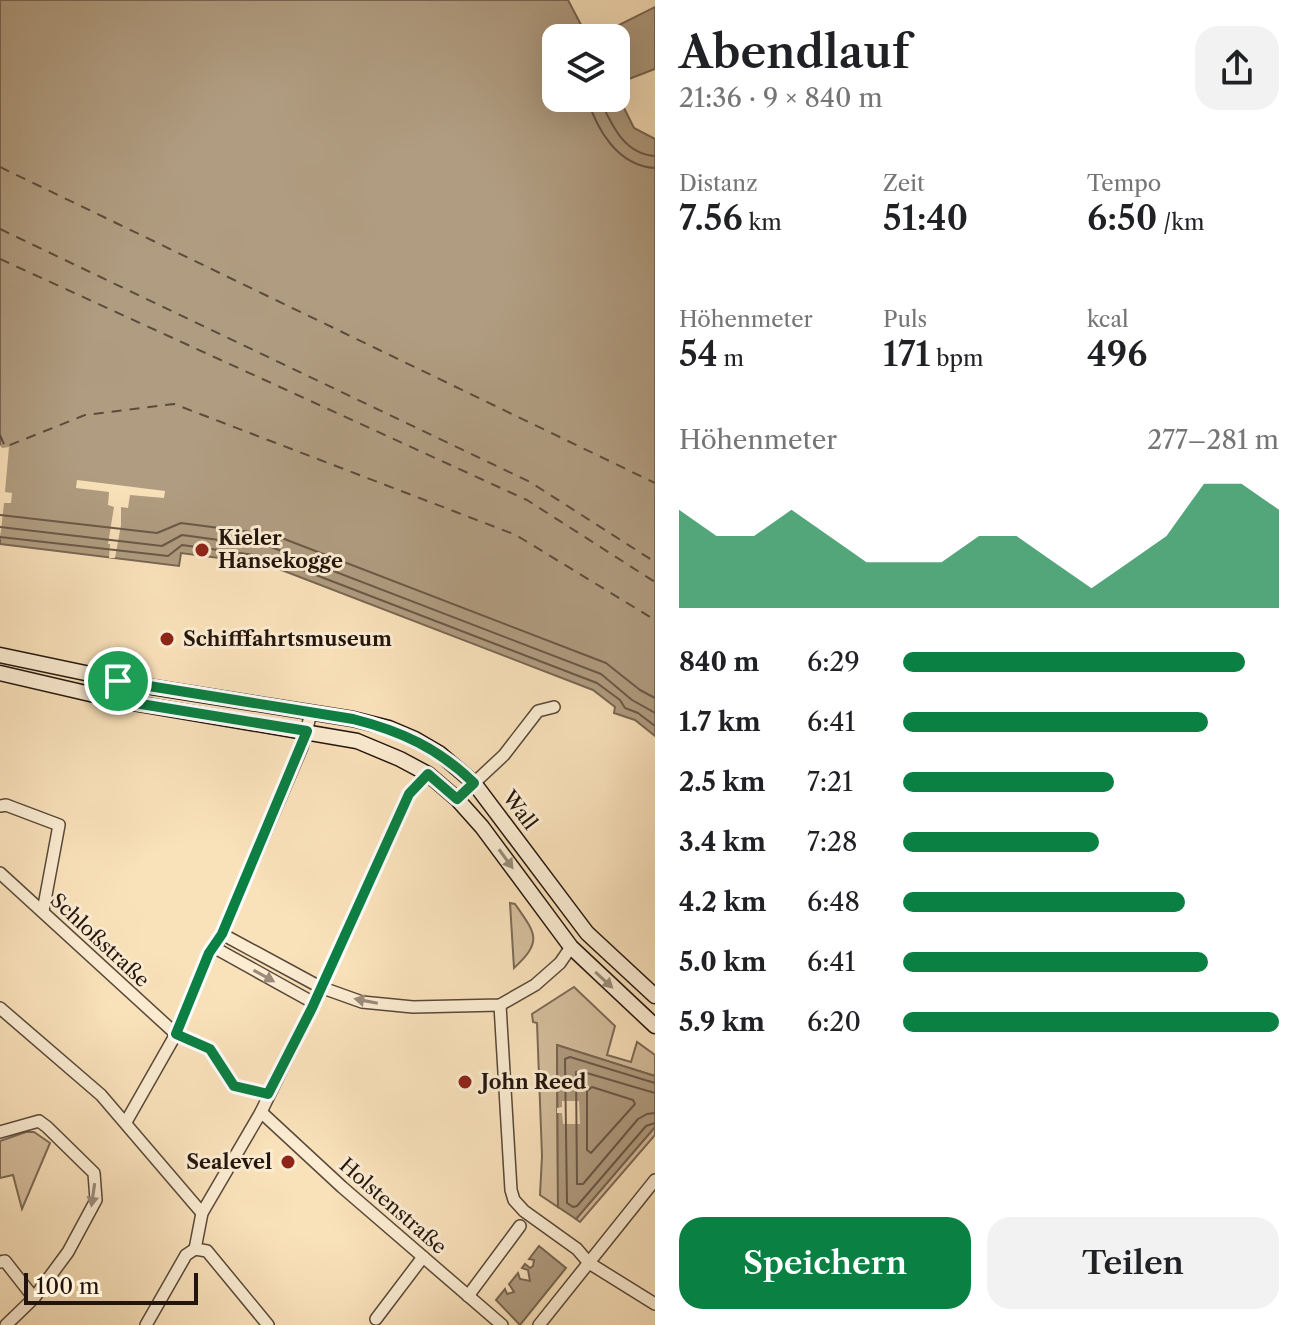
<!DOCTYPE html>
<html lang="de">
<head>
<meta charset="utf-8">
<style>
  body { margin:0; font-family:"Libre Caslon Text",serif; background:#f2f2f2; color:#202124; height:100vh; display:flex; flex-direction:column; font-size:30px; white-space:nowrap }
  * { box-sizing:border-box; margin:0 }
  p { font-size:26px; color:#757577 }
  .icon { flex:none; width:44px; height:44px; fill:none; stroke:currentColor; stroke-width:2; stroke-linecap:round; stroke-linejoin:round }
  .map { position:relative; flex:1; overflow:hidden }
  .panel { display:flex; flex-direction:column; background:#fff; width:648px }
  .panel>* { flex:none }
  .tools { position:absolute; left:542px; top:24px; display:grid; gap:16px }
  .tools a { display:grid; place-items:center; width:88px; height:88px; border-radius:16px; background:#fff; box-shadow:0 8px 32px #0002; font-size:40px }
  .scale { position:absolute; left:24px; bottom:20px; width:174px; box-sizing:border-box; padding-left:8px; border:4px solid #23150e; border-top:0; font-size:22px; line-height:28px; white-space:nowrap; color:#23150e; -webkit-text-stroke:6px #fbecd2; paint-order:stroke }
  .pin { position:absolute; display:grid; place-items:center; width:68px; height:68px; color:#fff; margin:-34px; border:4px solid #fff; border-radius:50%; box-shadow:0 2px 8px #0007 }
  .round { display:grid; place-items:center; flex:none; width:84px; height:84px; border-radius:24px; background:#f2f2f2 }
  .headline { display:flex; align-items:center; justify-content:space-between; height:136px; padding:0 24px }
  h1 { font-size:44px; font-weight:600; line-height:60px }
  .figures { display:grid; grid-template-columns:repeat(3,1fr); gap:12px; height:136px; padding:8px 24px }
  .figures div { display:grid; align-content:center }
  .figures b { font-size:34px; font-weight:600 }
  .figures small { font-size:22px; font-weight:400 }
  .figures p { font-size:22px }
  .chart { height:224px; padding:16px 24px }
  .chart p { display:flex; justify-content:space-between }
  .chart svg { width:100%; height:144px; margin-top:8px; fill:#0b8043; opacity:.7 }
  .action { display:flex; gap:16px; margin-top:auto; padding:16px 24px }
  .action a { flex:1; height:92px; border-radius:24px; background:#0b8043; color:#fff; font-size:32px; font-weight:600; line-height:92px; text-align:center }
  .action a+a { background:#f2f2f2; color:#202124 }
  ul { padding:0 24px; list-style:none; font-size:26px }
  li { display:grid; grid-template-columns:128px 96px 1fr; align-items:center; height:60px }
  li i { height:20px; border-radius:10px; background:#0b8043 }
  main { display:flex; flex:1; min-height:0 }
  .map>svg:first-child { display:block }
  .green { fill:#d5be9d; stroke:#7c6a56; stroke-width:2 }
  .water { fill:#b09c80; stroke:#786652; stroke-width:2 }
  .pier { fill:#f9e1ba }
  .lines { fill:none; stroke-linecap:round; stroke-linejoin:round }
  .shore { stroke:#6a5847; stroke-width:2 }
  .ferry { stroke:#5b4b3c; stroke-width:2; stroke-dasharray:10 8; stroke-linecap:butt }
  .street-casing { stroke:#584839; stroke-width:14 }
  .secondary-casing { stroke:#23150e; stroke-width:17 }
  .street { stroke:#fbecd2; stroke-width:11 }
  .secondary { stroke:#fbecd2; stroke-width:14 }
  .oneway { fill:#9a8b7a }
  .route-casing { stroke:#fff; stroke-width:16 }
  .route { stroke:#0b8043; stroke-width:10 }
  .poi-dot { fill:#8f2418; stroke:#fbecd2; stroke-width:3 }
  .labels { text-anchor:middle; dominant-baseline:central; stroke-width:6; stroke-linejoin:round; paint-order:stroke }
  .poi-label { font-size:20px; font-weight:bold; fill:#23150e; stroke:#fbecd2; text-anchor:start }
  .street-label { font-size:20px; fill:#23150e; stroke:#fbecd2 }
</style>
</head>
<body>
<main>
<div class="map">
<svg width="655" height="1325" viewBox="0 0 655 1325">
  <rect width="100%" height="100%" fill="#f9e1ba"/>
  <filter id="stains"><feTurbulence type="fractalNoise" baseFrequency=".0025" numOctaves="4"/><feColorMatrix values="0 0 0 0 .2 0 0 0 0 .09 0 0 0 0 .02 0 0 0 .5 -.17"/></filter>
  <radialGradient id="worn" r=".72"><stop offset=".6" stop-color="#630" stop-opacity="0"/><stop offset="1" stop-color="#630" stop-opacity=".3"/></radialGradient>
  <!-- green -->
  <g class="green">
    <path d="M510 903 515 904C536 934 543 941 514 968Z"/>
    <polygon points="574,987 615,1026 607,1055 631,1062 637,1042 655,1055 655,1076 557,1045 558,1207 540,1195 542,1156 537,1023 533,1022 532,1014"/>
    <polygon points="655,1127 655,1135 580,1222 576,1219"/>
    <polygon points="26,1132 34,1132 50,1143 22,1209 13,1175 0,1178 0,1141"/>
  </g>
  <!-- water -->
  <g class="water">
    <polygon points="0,0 568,0 588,38 556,38 556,98 616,98 616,92 634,128 655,139 655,736 635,720 614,713 615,707 593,690 266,564 181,553 179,566 0,544"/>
    <polygon points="655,7 655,69 616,84 616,38 593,38"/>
    <polygon points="557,1045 655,1076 655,1127 576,1219 558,1207"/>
    <polygon points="539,1246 566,1268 520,1325 496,1300 505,1289 507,1294 514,1292 509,1284 518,1273 520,1279 530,1281 528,1270 522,1268 525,1264 530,1268 533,1266 534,1260 529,1259"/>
  </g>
  <!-- pier -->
  <g class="pier">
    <polygon points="0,445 2,448 9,447 5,492 12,493 11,503 4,503 0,540"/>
    <polygon points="77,480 165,491 164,498 130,495 128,508 121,507 121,525 115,558 109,558 110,544 108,544 114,507 108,505 109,492 76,488"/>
    <polygon points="562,1101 579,1101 580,1124 563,1124 562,1113 557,1113 557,1108 562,1107"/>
  </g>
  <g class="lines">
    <!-- shore -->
    <g class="shore">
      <path d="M587 98C597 130 618 166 655 168"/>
      <path d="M599 98C611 123 623 154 655 156"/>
      <polyline points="0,515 157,533 181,523 274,535 606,663 640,690 655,698"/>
      <polyline points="0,527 162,546 182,535 271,547 601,674 632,700 655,713"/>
      <polyline points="0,537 168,556 182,545 269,557 597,683 620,700 625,708 638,713 655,726"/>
      <polyline points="655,1083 570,1057 565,1059 567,1203 573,1207 577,1206 646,1126 655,1123"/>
      <polygon points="592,1087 633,1100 635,1104 591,1153 587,1150 587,1091"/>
      <polyline points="655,1093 580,1071 576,1072 577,1184 583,1184 638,1119 647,1114 655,1113"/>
    </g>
    <!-- ferry -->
    <g class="ferry">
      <polyline points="0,167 655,483"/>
      <polyline points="0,229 530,482 655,562"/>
      <polyline points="0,259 527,500 655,582"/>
      <polyline points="0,435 5,447 85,415 174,404 516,535 655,620"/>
    </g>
    <!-- street casing -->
    <g class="street-casing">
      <g id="street">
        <polyline points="457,799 504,755 538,711 554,707"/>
        <polyline points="0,806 6,805 59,825 43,911"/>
        <polyline points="0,873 176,1034 209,953 215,948 222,934 302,747 311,713"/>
        <polyline points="222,934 320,987 362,1002 413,1007 500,1005 535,985 560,963 571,947"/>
        <polyline points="215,948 314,1003"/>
        <polyline points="500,1005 511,1190 514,1200 524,1211 577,1249 589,1263 655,1304"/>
        <polyline points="0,1008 101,1095 202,1213"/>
        <polyline points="261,1112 342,1187 502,1325"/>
        <polyline points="126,1122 176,1034 210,1049 234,1086 268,1094"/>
        <polyline points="0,1132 39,1121 47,1127 94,1173 96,1200 68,1252 34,1298 6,1325"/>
        <polyline points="195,1249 202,1213 261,1112 314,1003 409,794 428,774"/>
        <polyline points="195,1249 207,1251 268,1325"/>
        <polyline points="0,1262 5,1261 34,1298"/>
        <polyline points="468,1296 520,1226"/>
        <polyline points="376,1319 423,1257"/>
        <polyline points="146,1325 186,1255 195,1249"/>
        <polyline points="539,1325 655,1180"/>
      </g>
    </g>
    <!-- secondary casing -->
    <g class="secondary-casing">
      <g id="secondary">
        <polyline points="0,655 152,687 353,719 389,728 415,739 439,753 474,783 587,933 655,996"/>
        <polyline points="0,673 116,700 357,741 400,759 428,774 457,799 482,827 571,947 655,1026"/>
      </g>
    </g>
    <!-- street -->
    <use href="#street" class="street"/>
    <!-- secondary -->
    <use href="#secondary" class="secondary"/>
  </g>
  <!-- one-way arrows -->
  <defs><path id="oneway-solid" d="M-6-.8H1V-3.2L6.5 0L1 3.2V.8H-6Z" transform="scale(2)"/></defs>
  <g class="oneway">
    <use href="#oneway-solid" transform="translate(506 859) rotate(54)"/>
    <use href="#oneway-solid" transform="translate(264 976) rotate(29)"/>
    <use href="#oneway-solid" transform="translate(604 980) rotate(43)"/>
    <use href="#oneway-solid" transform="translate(366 1001) rotate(-169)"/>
    <use href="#oneway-solid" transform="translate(93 1195) rotate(98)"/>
  </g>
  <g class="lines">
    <!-- route casing -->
    <g class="route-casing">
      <path id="route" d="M118 681 353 719C401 731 438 748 474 783L457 799 428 774 409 794 312 1008 268 1094 234 1086 210 1049 176 1034 209 953 222 934 307 731 116 700Z"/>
    </g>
    <!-- route -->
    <use href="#route" class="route"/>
  </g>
  <!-- markers -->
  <g class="poi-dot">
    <circle cx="202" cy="550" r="8"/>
    <circle cx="167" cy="639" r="8"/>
    <circle cx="465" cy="1082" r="8"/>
    <circle cx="288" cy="1162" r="8"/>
  </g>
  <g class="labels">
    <!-- poi labels -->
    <g class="poi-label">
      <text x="218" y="538">Kieler<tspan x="218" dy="23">Hansekogge</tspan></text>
      <text x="183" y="639">Schifffahrtsmuseum</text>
      <text x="481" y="1082">John Reed</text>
      <text x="272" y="1162" text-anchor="end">Sealevel</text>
    </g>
    <!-- street labels -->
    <g class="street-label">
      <text transform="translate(520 810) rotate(53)">Wall</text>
      <text transform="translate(100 940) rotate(43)">Schloßstraße</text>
      <text transform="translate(393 1206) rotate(41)">Holstenstraße</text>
    </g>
  </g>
  <rect width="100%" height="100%" filter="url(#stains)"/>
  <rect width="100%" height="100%" fill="url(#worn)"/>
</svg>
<div class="tools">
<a><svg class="icon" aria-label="layers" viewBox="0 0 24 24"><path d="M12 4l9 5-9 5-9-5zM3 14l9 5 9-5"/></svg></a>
</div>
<div class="scale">100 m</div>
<div class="pin" style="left:118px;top:681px;background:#1e9e55"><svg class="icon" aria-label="arrive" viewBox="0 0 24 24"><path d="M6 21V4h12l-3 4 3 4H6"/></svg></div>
</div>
<section class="panel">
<div class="headline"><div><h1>Abendlauf</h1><p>21:36 · 9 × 840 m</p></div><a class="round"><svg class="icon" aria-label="share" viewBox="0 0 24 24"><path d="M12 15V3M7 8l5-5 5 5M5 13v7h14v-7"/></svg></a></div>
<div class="figures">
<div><p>Distanz</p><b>7.56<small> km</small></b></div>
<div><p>Zeit</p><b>51:40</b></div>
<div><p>Tempo</p><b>6:50<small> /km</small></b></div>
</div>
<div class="figures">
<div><p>Höhenmeter</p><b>54<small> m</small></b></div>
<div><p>Puls</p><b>171<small> bpm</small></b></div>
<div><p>kcal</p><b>496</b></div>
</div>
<div class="chart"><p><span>Höhenmeter</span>277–281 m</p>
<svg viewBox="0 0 160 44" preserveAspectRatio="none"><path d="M0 44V14L10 22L20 22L30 14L40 22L50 30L60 30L70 30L80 22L90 22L100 30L110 38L120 30L130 22L140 6L150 6L160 14V44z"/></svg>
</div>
<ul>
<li><b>840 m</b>6:29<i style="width:91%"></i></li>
<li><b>1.7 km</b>6:41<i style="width:81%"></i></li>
<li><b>2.5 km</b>7:21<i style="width:56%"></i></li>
<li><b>3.4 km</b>7:28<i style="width:52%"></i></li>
<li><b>4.2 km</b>6:48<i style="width:75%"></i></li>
<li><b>5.0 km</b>6:41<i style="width:81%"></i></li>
<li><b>5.9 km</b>6:20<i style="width:100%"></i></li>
</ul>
<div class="action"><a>Speichern</a><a>Teilen</a></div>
</section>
</main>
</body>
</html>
